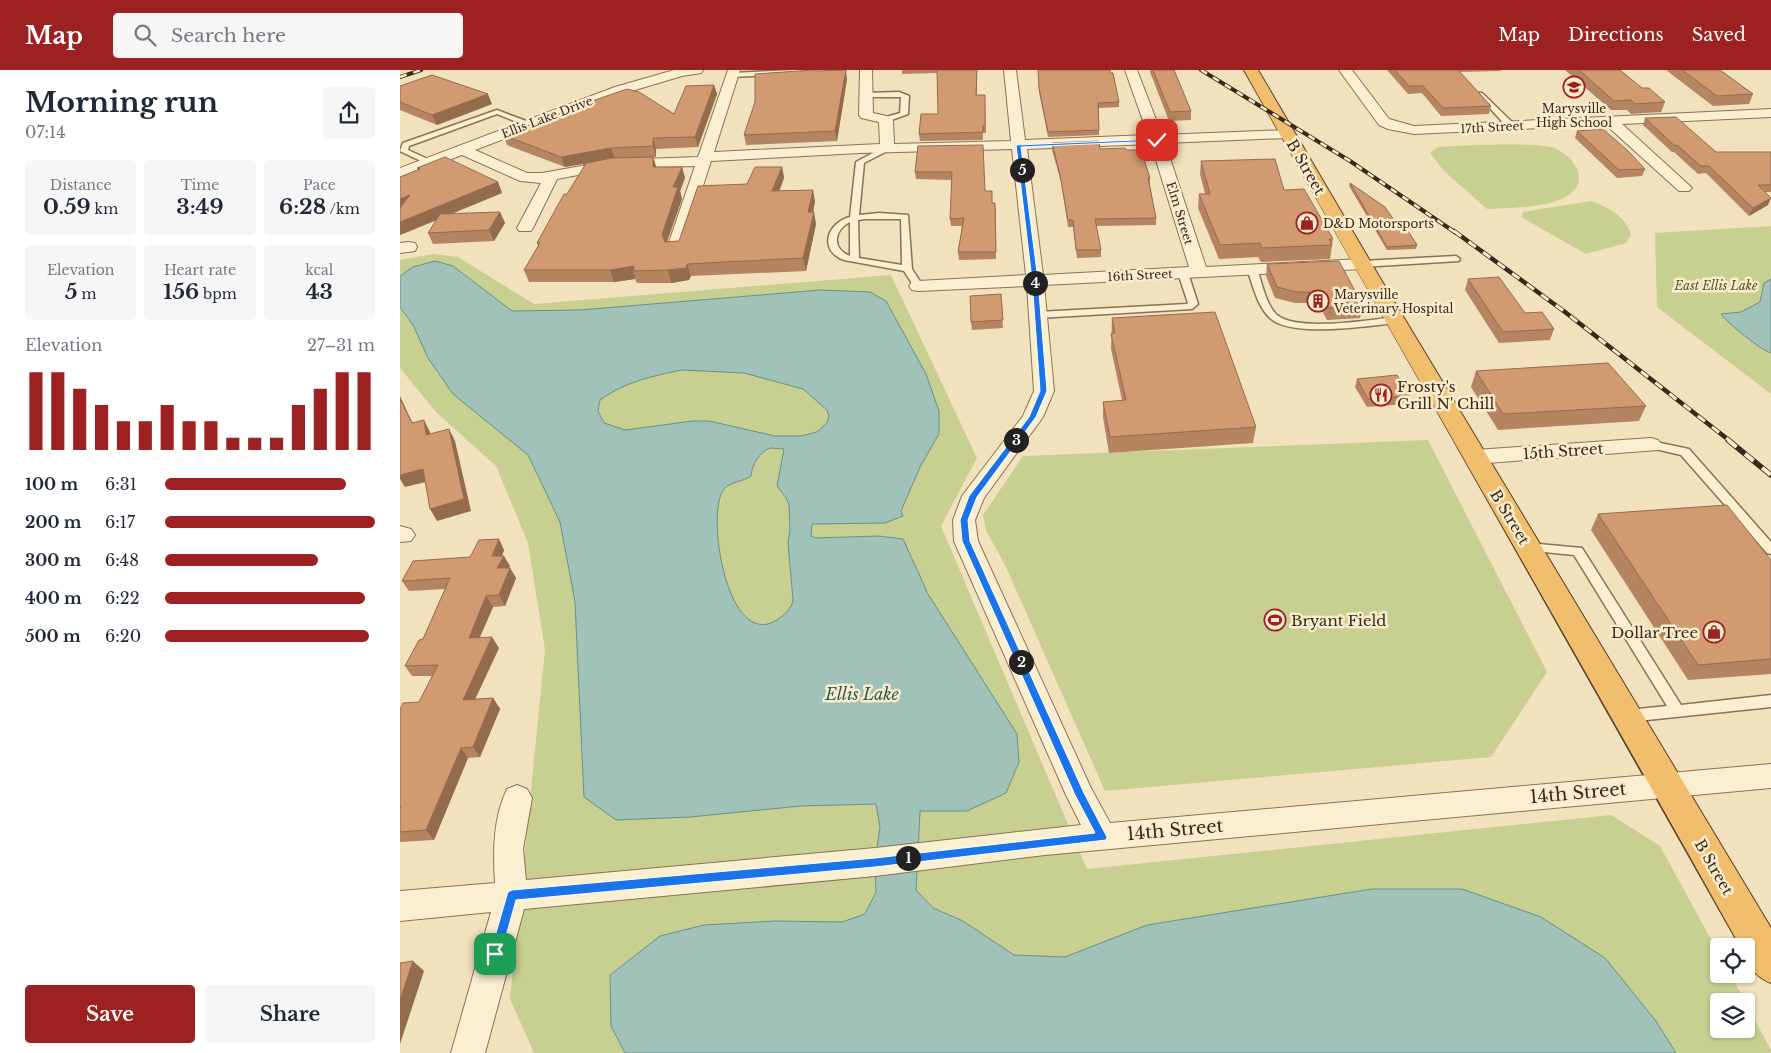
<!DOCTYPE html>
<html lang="en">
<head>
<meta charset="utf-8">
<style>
  body { margin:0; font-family:"Libre Baskerville",serif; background:#f6f6f7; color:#1f2937; height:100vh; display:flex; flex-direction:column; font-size:19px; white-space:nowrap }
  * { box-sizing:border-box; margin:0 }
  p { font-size:16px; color:#747a83 }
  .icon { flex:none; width:28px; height:28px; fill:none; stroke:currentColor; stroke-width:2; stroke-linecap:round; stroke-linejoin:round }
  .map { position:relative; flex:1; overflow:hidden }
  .sheet { display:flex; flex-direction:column; background:#fff; width:400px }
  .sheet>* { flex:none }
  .buttons { position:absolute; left:1310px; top:868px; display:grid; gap:10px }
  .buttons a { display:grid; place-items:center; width:45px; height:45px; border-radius:5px; background:#fff; box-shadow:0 1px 4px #0004; font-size:25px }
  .pin { position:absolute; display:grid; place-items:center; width:42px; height:42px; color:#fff; margin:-21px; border-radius:10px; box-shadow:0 2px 8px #0006 }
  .km { position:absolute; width:25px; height:25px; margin:-12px; border-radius:50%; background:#222; color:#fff; font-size:14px; line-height:25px; text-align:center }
  .round { display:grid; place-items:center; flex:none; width:52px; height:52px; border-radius:5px; background:#f6f6f7 }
  .headline { display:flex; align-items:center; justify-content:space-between; height:85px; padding:0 25px }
  h1 { font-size:28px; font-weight:700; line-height:38px }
  .stats { display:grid; grid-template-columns:repeat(3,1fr); gap:8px; height:85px; padding:5px 25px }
  .stats div { display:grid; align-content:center; border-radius:5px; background:#f6f6f7; text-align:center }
  .stats b { font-size:21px; font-weight:700 }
  .stats small { font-size:14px; font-weight:400 }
  .stats p { font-size:14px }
  .chart { height:140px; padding:10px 25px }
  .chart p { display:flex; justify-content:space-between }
  .chart svg { width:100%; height:90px; margin-top:5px; stroke:#9d2121; stroke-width:6 }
  .primary-button { display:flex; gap:10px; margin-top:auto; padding:10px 25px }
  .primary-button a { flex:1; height:58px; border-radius:5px; background:#9d2121; color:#fff; font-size:20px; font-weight:700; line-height:58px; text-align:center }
  .primary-button a+a { background:#f6f6f7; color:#1f2937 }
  ul { padding:0 25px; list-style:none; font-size:16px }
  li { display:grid; grid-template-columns:80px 60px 1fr; align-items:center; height:38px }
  li i { height:12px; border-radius:6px; background:#9d2121 }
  header { display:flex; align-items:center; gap:30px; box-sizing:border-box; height:70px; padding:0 25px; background:#9d2121; color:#fff }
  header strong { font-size:24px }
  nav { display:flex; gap:28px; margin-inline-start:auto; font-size:18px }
  .search { width:350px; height:45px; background:#f6f6f7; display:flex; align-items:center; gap:12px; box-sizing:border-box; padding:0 18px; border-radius:5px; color:#747a83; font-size:19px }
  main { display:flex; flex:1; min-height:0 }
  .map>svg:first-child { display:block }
  .green { fill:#c7cf91 }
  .water { fill:#a1c2b9; stroke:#689087; fill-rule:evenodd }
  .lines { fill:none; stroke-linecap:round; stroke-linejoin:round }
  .service-casing { stroke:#8a7255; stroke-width:3 }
  .minor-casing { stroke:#8a7255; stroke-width:2 }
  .trunk-casing { stroke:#57402a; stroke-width:2 }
  .service { fill:#fbefd1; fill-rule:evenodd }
  .minor { fill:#fbefd1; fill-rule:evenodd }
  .trunk { fill:#f0be6c; fill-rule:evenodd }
  .rail-far2-casing { stroke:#38291b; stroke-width:4 }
  .rail-far1-casing { stroke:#38291b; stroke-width:4.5 }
  .rail-casing { stroke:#38291b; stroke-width:5.5 }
  .rail-far2 { stroke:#f8eccd; stroke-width:2.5; stroke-dasharray:7; stroke-linecap:butt }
  .rail-far1 { stroke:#f8eccd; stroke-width:3; stroke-dasharray:9; stroke-linecap:butt }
  .rail { stroke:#f8eccd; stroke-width:4; stroke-dasharray:11; stroke-linecap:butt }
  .wall { fill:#b58460 }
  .shaded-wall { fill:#936c4e }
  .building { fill:#d29a70; stroke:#936c4e }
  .route { fill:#1a73e8; stroke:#fff }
  .labels { text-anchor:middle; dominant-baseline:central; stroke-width:5; stroke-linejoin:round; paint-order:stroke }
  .far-poi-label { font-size:12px; fill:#38291b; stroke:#f8eccd; text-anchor:start }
  .far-street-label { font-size:12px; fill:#38291b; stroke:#f8eccd }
  .far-park-label { font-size:12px; font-style:italic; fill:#485620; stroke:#f8eccd }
  .street-label { font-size:15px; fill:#38291b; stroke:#f8eccd }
  .poi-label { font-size:15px; fill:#38291b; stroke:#f8eccd; text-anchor:start }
  .water-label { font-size:16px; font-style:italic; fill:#295957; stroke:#f8eccd }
  .near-street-label { font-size:18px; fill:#38291b; stroke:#f8eccd }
</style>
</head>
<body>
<header>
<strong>Map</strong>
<div class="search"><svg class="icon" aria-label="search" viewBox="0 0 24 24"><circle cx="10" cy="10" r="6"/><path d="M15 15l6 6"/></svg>Search here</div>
<nav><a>Map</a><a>Directions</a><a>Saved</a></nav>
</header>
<main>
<section class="sheet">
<div class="headline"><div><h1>Morning run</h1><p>07:14</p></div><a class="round"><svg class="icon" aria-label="share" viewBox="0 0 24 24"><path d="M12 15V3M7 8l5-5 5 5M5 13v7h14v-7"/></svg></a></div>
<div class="stats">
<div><p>Distance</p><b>0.59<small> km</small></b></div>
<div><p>Time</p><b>3:49</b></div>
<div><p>Pace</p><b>6:28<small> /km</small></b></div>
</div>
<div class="stats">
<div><p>Elevation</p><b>5<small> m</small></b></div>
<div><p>Heart rate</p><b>156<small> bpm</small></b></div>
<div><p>kcal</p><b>43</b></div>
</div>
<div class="chart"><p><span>Elevation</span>27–31 m</p>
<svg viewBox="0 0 160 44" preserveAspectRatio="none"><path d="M5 44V6M15 44V6M25 44V14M35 44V22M45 44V30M55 44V30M65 44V22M75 44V30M85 44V30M95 44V38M105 44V38M115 44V38M125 44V22M135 44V14M145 44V6M155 44V6"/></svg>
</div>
<ul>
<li><b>100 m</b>6:31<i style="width:86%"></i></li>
<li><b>200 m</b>6:17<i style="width:100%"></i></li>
<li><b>300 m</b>6:48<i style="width:73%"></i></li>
<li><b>400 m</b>6:22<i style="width:95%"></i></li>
<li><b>500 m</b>6:20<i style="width:97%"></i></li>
</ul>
<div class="primary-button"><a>Save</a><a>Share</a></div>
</section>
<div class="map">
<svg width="1371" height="983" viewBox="0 0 1371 983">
  <rect width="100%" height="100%" fill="#f1e2bd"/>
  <!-- green -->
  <g class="green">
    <path d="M1074 75C1090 75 1143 73 1154 78 1164 82 1175 91 1178 102 1188 139 1109 138 1087 139L1043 100 1030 83 1038 77Z"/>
    <path d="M1191 131C1208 137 1226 146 1231 165L1226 173 1186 184 1121 147 1123 142Z"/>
    <polygon points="1371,156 1371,324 1257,237 1255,163"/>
    <polygon points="33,184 58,187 134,234 491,205 577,388 541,456 687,799 1211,745 1260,776 1319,884 1319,904 1330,904 1345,931 1319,931 1319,959 1346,959 1346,934 1371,980 1371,983 134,983 110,929 145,580 128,473 96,396 36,342 0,298 0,190"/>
    <polygon points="1028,370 1147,602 1091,687 705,721 606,497 586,460 583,445 623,386"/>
  </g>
  <!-- water -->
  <g class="water">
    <path d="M35 191 53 196 112 241 180 240 421 220 470 222 486 231 526 304 539 341V364L521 395 501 441 503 446 485 453 412 454 411 466 416 468 479 466 503 469 528 524 617 664 619 692 606 723 567 741H520L516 820 533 838 563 851 614 885 665 887 747 855 972 819H1062L1141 847 1205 888 1256 951 1276 983H225L211 956 210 905 260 866 304 855 375 851 442 852 465 844 476 822 475 792 480 757 476 734 401 736 290 747 216 750 184 727 175 532 160 452 128 385 53 324 28 288 13 255 0 237V206L13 197ZM282 300 344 303 403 319 427 340 429 346 427 353 417 362 401 366H375L309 351H293L225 360 204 353 198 341 200 330C225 312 252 306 282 300ZM370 378 384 379 377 416 386 428 389 435 390 459 388 473 393 530C392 538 384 545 377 550 327 581 305 443 324 419 331 411 343 412 351 406 352 395 359 382 370 378Z"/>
    <path d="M1371 209V283C1361 280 1327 253 1321 244L1341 242 1360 232 1364 213Z"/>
  </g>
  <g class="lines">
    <!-- service casing -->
    <g class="service-casing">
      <g id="service">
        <polygon points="394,0 439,0 436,2 332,7 329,5 332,3"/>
        <polygon points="499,22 509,26 508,44 486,52 482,50 483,48 500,43 501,27 466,27 463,25 466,23"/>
        <polygon points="1078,23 1082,23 1114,54 1114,58 1108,58 1078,25"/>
        <polygon points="97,40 134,54 127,56 97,44 9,76 8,80 30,90 30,94 27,94 0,81 3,73"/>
        <path d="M484 77 491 79 464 93 459 145 479 143 508 145 512 199 523 216 521 218H515L504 201 444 190C418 180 427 153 450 147L456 92ZM466 149H501L502 195 459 188 458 150ZM450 152V186C432 179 433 161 450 152Z"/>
        <polygon points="1056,186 1060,189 1059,191 962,197 958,194 962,191"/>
        <path d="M852 196 857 199C862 213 866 235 877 245 897 262 969 250 995 247L1000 250 995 253C967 256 891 268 870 248 857 236 853 215 847 199Z"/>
        <polygon points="783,200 788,203 798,234 792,239 638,248 633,245 638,242 787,234 788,233 778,203"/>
        <polygon points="1251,371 1289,379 1371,472 1371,484 1367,483 1281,385 1247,377 1245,375 1247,373"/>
        <polygon points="1128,473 1182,478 1281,635 1371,625 1371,637 1228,652 1223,650 1221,646 1223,642 1228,640 1267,636 1174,485 1124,480 1122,477"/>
      </g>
    </g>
    <!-- minor casing -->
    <g class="minor-casing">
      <g id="minor">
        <path d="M274 0H303L301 3 282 6 225 23 75 80 127 103H142L215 90 298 87 328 0H340L314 82 480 74 479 52 461 48 459 45 460 0H472L473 43 491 47 493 50 494 74 611 71 604 0H616L625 70 748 65 725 0H737L762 65 887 60 892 61 894 64 892 67 887 68 765 73 806 197 962 189 968 190 971 194 968 198 962 199 644 215 654 321 643 347 584 428 575 450 578 471 691 718 710 753 1371 694V718L645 785 475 806 124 839 85 983H51L91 842 0 851V821L95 813C93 782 93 748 107 719L117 715 127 719 132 728 123 779 126 810 475 778 681 755 666 725 554 471 553 450 562 426 623 346 634 321 627 216 518 221 512 220 509 216 512 212 518 211 626 205 612 79 460 83 311 91 283 178 281 182H269L267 178 295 96 215 98 157 109 133 158 131 161H119L117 158 141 113 120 111 62 85 0 108V98L215 17ZM751 74 789 197 643 205 627 79Z"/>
        <polygon points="939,0 952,0 989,49 1014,56 1371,39 1371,47 1222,54 1289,115 1292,118 1289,121 1279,121 1206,55 1014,64 988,59 979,55"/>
        <polygon points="9,172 15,173 17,177 15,181 0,183 0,173"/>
        <polygon points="1251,368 1258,370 1262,375 1258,380 1075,394 1067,392 1064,387 1067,382 1075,380"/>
        <polygon points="0,456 11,459 15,465 11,471 0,472"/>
      </g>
    </g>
    <!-- trunk casing -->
    <g class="trunk-casing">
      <path id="trunk" d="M844 0H858L980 208 1371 858V913C1354 906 1346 895 1346 876H1340C1177 583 1007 293 844 0Z"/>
    </g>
    <!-- service -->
    <use href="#service" class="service"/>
    <!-- minor -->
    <use href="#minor" class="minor"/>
    <!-- trunk -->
    <use href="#trunk" class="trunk"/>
    <!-- rail-far2 casing -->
    <g class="rail-far2-casing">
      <g id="rail-far2">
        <polyline points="801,0 950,91 1056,163"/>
        <polyline points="0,7 21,0"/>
      </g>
    </g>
    <!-- rail-far1 casing -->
    <g class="rail-far1-casing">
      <polyline id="rail-far1" points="1054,161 1165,242 1330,371"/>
    </g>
    <!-- rail casing -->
    <g class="rail-casing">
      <polyline id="rail" points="1328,370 1371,405"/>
    </g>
    <!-- rail-far2 -->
    <use href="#rail-far2" class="rail-far2"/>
    <!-- rail-far1 -->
    <use href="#rail-far1" class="rail-far1"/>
    <!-- rail -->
    <use href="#rail" class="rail"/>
  </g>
  <!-- wall -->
  <g class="wall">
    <polygon points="502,0 577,0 577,25 585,25 586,63 583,63 583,70 520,71 519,64 538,44 537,3 502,4"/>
    <polygon points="635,0 710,0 719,32 719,37 699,38 699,65 648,67 639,22 638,0"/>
    <polygon points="750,0 774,0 791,41 791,50 769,51 750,2"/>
    <polygon points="987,0 1101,0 1101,1 1060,2 1091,36 1089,44 1041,46 1022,23 1008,24"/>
    <polygon points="1165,0 1220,0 1242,18 1265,32 1261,42 1231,44 1227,40 1211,40"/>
    <polygon points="1266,0 1320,0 1353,24 1349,34 1313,36"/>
    <polygon points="416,1 447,9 437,71 346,75 344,65"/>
    <polygon points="314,15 317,24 298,77 256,79 256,87 213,88 253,87 256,97 282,97 285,108 280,121 282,129 267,172 279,171 347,114 382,97 384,108 379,121 415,131 413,142 416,154 406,201 291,206 289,210 271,213 237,213 235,209 214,212 129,212 124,200 138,176 137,173 184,97 183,94 165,97 107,75 103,65 274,44"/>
    <polygon points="0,16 92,34 37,55 0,40"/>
    <polygon points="1245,48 1316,82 1371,82 1371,122 1366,122 1368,135 1349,146 1306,103 1298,104 1274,82 1272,82 1243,55"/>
    <polygon points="1177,61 1245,99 1242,106 1217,108 1175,68"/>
    <polygon points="652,73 700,79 726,80 738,86 750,108 750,115 756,148 756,155 696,156 701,180 701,187 677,188 673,157 668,157 661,112 652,80"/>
    <polygon points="518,76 592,133 596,140 596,189 559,190 558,182 562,156 551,156 550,149 552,110 516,109 515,102"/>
    <polygon points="801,91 884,120 933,169 930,189 861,192 858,187 819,189 798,138 799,124 805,124 800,104"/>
    <polygon points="17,98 98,112 102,123 51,144 100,142 105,153 94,171 33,174 28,163 37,150 0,165 0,107 18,100"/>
    <polygon points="950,113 996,153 1017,175 1016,179 987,180 949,116"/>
    <polygon points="867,194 963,236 960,248 927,250 920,237 909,237 907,233 895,233 875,228 866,206"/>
    <polygon points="1068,209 1125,243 1154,259 1150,270 1099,273 1065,220"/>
    <polygon points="601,224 603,258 572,260 571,252"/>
    <polygon points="712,248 856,357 853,373 709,383 703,347 703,332 722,330 711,279"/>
    <polygon points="1076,301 1246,336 1239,351 1098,360 1071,317"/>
    <polygon points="957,309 1009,326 1007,334 967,337 955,317"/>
    <polygon points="1198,444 1371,490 1371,604 1288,610 1191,460"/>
    <polygon points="104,480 102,486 110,496 109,498 110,498 116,508 105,536 93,537 80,567 99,578 75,629 93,628 100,639 80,687 68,688 34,770 0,772 0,639 19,632 32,606 12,606 5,596 23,569 45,519 9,521 2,511 70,487"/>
  </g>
  <!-- shaded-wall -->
  <g class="shaded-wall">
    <polygon points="446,0 447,9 437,71 435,61"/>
    <polygon points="314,15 317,24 298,77 295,67"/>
    <polygon points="88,24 92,34 37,55 32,45"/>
    <polygon points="253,68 256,79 256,87 253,76"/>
    <polygon points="211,78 215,88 165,97 161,87"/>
    <polygon points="253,87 257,99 253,97"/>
    <polygon points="282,97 285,108 280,121 282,129 265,177 262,165 273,117"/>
    <polygon points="382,97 384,108 375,133 372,121"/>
    <polygon points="98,112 102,123 0,165 0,152"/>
    <polygon points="413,120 415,131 411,154 408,142"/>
    <polygon points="10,125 0,142 0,129"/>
    <polygon points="1371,128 1368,135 1349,146 1353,138"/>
    <polygon points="100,142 105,153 94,171 89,160"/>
    <polygon points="414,142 416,154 406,201 403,188"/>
    <polygon points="287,194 291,206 289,210 271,213 268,200"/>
    <polygon points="234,196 233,201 235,209 214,212 210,200"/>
    <polygon points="0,326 18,365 0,329"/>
    <polygon points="24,350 30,362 33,377 26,365"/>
    <polygon points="49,359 55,371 71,441 37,451 30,439"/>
    <polygon points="23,399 30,411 5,417 0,409 0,405"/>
    <polygon points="99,469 104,480 98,495 104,486 110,496 103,508 92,486"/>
    <polygon points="110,498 116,508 105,536 99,525"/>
    <polygon points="86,526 93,537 75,578 69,568"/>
    <polygon points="92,567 99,578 70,640 63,630"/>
    <polygon points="93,628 100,639 80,687 73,677"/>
    <polygon points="61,678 68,688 34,770 26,760"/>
    <polygon points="13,891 24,901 0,974 0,930"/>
  </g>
  <!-- building -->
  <g class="building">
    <polygon points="413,0 416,0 416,1 446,0 435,61 344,65 355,32 355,4"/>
    <polygon points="537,0 577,0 576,25 585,25 585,56 583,56 583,62 519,64 521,44 538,44"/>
    <polygon points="638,0 710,0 710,3 713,3 719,32 698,33 699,60 648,62 639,18"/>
    <polygon points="753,0 774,0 791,41 770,42"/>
    <polygon points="995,0 1058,0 1091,36 1043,38 1023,16 1009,16"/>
    <polygon points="1179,0 1220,0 1242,18 1249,18 1265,32 1235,34 1231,30 1214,31"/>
    <polygon points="1282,0 1320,0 1353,24 1317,26"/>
    <polygon points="32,5 88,24 32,45 0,32 0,16"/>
    <polygon points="314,15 295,67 253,68 253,76 211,78 161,87 103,65 129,55 132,56 169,39 227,19 239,22 274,44 286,16"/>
    <polygon points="1276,47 1316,82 1371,82 1371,115 1358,115 1371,128 1353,138 1309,96 1301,96 1277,75 1275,76 1245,48"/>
    <polygon points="1203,59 1227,80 1245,99 1219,100 1177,61"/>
    <polygon points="699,71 700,79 725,78 726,80 736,80 738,86 743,86 750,108 748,108 756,148 695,149 701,180 676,180 673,150 668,150 660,105 652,73"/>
    <polygon points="583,75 585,121 592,121 592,133 595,133 596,182 558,182 564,148 550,149 552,102 515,102 518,76"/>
    <polygon points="45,87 98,112 0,152 0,138 10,125 0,129 0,107 20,99 17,98"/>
    <polygon points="253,87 253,97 282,97 273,117 278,117 262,165 265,172 279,171 298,116 347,114 355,97 382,97 372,121 413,120 408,142 414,142 403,188 287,194 286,198 268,200 233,201 234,196 210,200 124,200 140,173 137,173 164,124 167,124 185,95 183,94 211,88"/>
    <polygon points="875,89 884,120 904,119 933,169 929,169 932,175 862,178 860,173 820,175 799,124 810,124 801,91"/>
    <polygon points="950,113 985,137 996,153 1003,153 1017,175 987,177"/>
    <polygon points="100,142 89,160 28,163 40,144"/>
    <polygon points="939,191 963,236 929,238 922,225 911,226 909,222 897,222 877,217 867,194"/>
    <polygon points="1099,207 1125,243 1142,242 1154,259 1103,262 1068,209"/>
    <polygon points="601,224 603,250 571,252 570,226"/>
    <polygon points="815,242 856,357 710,367 703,332 726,330 711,264 715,263 712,248"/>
    <polygon points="1208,293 1246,336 1103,344 1076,301"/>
    <polygon points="997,305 1009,326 968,329 957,309"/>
    <polygon points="0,329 12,353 24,350 26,365 49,359 64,429 30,439 23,399 0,405"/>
    <polygon points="1327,435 1371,490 1371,589 1298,595 1198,444"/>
    <polygon points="99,469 92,486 104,486 97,498 110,498 99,525 86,526 69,568 92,567 63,630 93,628 73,677 61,678 26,760 0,762 0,739 1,737 0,737 0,639 3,633 19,632 38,595 5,596 19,570 23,569 50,508 2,511 13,491 70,487 79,470"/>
    <polygon points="13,891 0,930 0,893"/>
  </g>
  <!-- route -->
  <polygon class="route" points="759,69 757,71 621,77 638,210 647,321 636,347 577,427 568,450 570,471 684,723 707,767 706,770 475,797 116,830 101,884 99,888 95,889 91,888 90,884 107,825 108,822 112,820 475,788 695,763 675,725 562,471 560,450 569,426 629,347 640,321 632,210 616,75"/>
  <!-- icons -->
  <defs>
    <g id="school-ring" transform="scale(1.125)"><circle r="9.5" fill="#f8eccd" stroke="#9d2121" stroke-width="1.5"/><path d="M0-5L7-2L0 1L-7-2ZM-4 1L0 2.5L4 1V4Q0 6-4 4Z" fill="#9d2121"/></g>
    <g id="shop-ring" transform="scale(1.125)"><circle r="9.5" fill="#f8eccd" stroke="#9d2121" stroke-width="1.5"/><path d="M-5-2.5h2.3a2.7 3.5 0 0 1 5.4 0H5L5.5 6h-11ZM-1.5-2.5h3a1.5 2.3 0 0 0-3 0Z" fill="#9d2121"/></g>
    <g id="building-ring" transform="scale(1.125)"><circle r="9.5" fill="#f8eccd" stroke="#9d2121" stroke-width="1.5"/><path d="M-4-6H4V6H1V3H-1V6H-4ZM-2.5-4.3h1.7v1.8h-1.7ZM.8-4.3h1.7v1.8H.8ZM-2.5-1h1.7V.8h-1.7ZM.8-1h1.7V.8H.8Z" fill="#9d2121"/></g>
    <g id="restaurant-ring" transform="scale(1.125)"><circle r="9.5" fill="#f8eccd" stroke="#9d2121" stroke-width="1.5"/><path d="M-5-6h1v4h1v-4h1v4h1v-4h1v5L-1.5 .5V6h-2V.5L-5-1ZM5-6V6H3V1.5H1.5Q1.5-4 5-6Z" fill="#9d2121"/></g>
    <g id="stadium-ring" transform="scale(1.125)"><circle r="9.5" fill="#f8eccd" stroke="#9d2121" stroke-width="1.5"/><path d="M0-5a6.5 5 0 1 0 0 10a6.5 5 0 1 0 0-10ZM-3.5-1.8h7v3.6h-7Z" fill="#9d2121"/></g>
  </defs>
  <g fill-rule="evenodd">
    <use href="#school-ring" x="1174" y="17"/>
    <use href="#shop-ring" x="907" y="153"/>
    <use href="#building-ring" x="918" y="231"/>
    <use href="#restaurant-ring" x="981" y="325"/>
    <use href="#stadium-ring" x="875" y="550"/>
    <use href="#shop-ring" x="1314" y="562"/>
  </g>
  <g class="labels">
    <!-- far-poi labels -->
    <g class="far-poi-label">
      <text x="1174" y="38" text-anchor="middle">Marysville<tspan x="1174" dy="14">High School</tspan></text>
      <text x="923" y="153">D&amp;D Motorsports</text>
      <text x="934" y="224">Marysville<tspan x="934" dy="14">Veterinary Hospital</tspan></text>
    </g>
    <!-- far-street labels -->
    <g class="far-street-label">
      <text transform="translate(147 47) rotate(-21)">Ellis Lake Drive</text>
      <text transform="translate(1092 57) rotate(-3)">17th Street</text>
      <text transform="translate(780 143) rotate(73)">Elm Street</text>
      <text transform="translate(740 205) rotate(-3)">16th Street</text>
    </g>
    <!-- far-park labels -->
    <g class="far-park-label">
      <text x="1316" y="215">East Ellis Lake</text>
    </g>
    <!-- street labels -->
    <g class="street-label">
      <text transform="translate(906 97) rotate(60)">B Street</text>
      <text transform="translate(1163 381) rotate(-4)">15th Street</text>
      <text transform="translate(1110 447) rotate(59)">B Street</text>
      <text transform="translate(1314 797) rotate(60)">B Street</text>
    </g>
    <!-- poi labels -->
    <g class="poi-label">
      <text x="997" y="316">Frosty's<tspan x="997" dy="17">Grill N' Chill</tspan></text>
      <text x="891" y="550">Bryant Field</text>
      <text x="1298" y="562" text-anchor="end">Dollar Tree</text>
    </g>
    <!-- water labels -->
    <g class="water-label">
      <text x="462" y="624">Ellis Lake</text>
    </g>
    <!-- near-street labels -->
    <g class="near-street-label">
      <text transform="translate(1178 723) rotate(-5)">14th Street</text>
      <text transform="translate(775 760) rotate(-5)">14th Street</text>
    </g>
  </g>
</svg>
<div class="buttons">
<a><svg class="icon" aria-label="locate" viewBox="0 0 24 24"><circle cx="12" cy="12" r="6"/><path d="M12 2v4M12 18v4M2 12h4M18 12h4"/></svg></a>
<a><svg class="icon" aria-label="layers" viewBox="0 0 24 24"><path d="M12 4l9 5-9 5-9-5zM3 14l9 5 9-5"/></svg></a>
</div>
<div class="pin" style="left:95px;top:884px;background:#1e9e55"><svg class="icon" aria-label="arrive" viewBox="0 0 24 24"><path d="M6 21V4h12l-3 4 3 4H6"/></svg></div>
<div class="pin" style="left:757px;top:70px;background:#d93025"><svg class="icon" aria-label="check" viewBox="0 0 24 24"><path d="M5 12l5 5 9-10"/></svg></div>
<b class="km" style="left:508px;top:788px">1</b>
<b class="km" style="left:621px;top:592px">2</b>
<b class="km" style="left:616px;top:370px">3</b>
<b class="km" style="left:635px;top:213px">4</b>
<b class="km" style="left:622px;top:100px">5</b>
</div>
</main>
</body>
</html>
